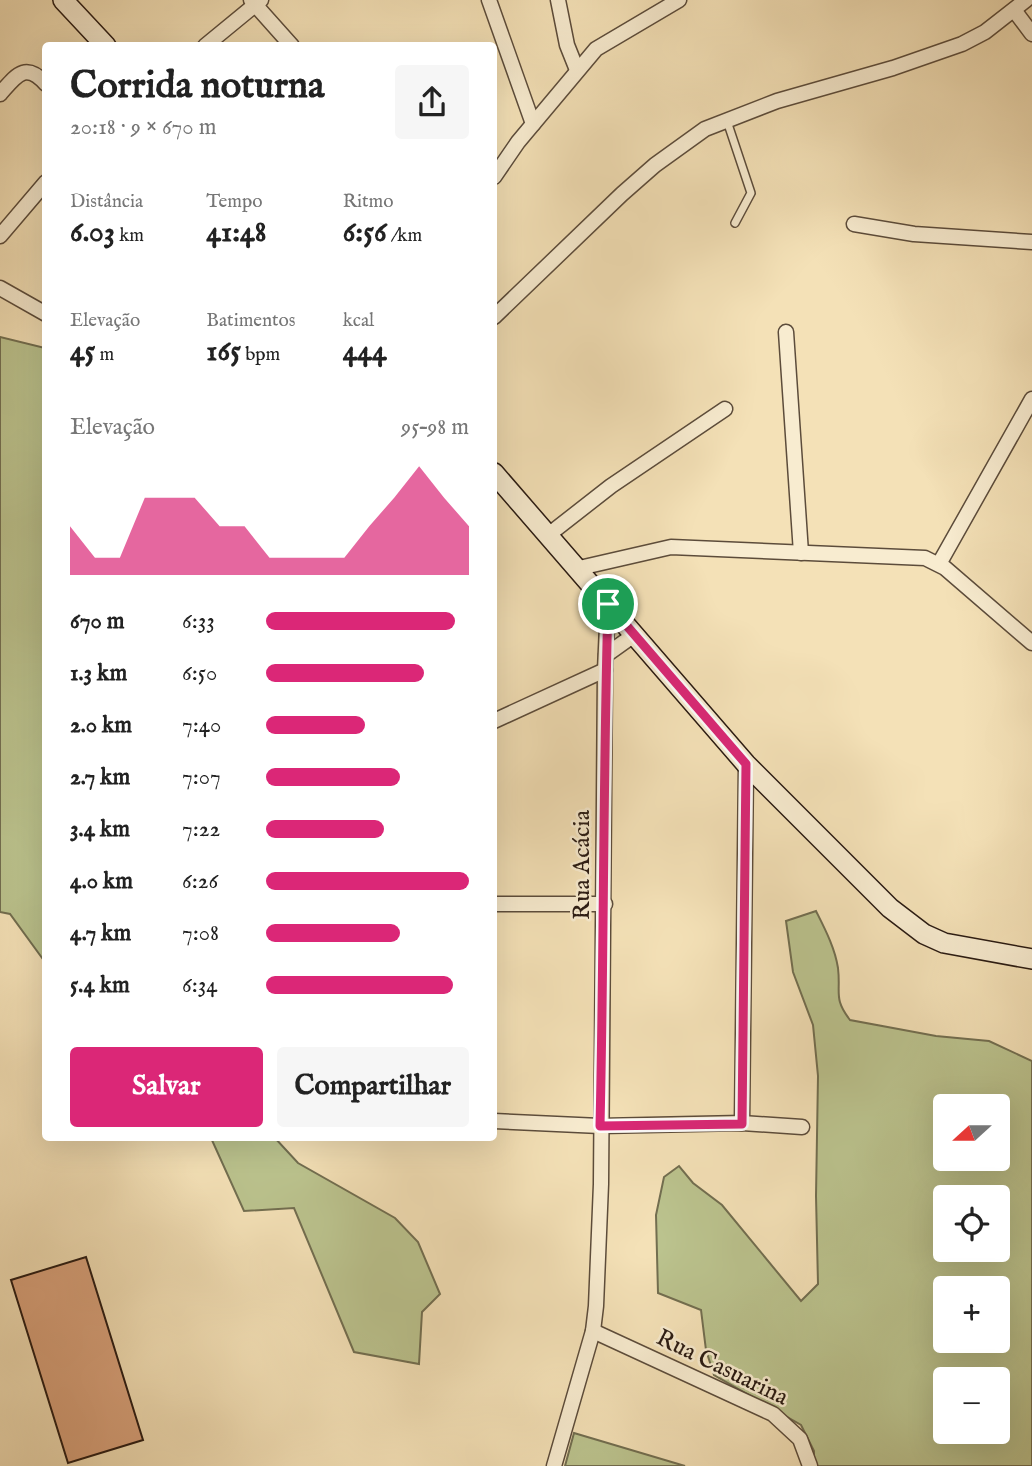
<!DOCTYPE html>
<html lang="pt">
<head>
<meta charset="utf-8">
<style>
  body { margin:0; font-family:"IM FELL English",serif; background:#f6f6f6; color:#222; height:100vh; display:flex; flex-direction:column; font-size:26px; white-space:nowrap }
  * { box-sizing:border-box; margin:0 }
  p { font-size:23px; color:#767676 }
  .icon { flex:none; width:38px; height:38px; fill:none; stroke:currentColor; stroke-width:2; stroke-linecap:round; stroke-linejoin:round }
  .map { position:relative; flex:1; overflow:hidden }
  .side { position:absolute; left:42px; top:42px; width:455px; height:1099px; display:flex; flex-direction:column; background:#fff; border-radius:7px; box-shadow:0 7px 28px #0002 }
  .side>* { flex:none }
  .needle { width:46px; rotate:249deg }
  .controls { position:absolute; left:933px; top:1094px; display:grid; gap:14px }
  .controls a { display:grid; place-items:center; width:77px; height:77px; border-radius:7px; background:#fff; box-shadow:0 7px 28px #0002; font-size:35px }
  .pin { position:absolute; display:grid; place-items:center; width:60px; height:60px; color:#fff; margin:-30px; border:4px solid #fff; border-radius:50%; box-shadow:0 2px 7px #0007 }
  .round { display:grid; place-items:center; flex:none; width:74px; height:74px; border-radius:7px; background:#f6f6f6 }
  .summary { display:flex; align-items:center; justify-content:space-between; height:119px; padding:0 28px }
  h1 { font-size:38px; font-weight:700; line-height:52px }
  .figures { display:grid; grid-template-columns:repeat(3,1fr); gap:10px; height:119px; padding:7px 28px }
  .figures div { display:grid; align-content:center }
  .figures b { font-size:30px; font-weight:700 }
  .figures small { font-size:19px; font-weight:400 }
  .figures p { font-size:19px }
  .chart { height:196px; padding:14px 28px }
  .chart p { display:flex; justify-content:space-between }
  .chart svg { width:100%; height:126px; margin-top:7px; fill:#db2777; opacity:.7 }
  .button { display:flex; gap:14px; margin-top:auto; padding:14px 28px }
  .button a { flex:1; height:80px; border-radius:7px; background:#db2777; color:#fff; font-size:28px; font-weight:700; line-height:80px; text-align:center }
  .button a+a { background:#f6f6f6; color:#222 }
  ul { padding:0 28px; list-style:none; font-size:23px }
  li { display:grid; grid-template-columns:112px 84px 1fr; align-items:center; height:52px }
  li i { height:18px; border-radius:9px; background:#db2777 }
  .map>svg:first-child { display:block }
  .green { fill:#bbc38e; stroke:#726e50; stroke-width:2; fill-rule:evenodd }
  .building { fill:#d9a27c; stroke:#291a12; stroke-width:2 }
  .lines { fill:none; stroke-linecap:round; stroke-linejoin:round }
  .service-casing { stroke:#5c4c3b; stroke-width:10 }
  .minor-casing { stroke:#5c4c3b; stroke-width:17 }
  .secondary-casing { stroke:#291a12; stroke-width:22 }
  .service { stroke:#f8ecd0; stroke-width:7 }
  .minor { stroke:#f8ecd0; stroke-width:14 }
  .secondary { stroke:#f8ecd0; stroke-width:19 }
  .route-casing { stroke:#fff; stroke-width:14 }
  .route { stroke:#db2777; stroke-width:9 }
  .labels { text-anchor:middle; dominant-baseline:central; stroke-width:5; stroke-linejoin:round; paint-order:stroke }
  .street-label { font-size:24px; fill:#291a12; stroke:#f8ecd0 }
</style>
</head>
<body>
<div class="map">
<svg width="1032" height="1466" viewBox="0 0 1032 1466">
  <rect width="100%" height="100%" fill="#f4e1b7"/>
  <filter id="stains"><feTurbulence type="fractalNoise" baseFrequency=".00286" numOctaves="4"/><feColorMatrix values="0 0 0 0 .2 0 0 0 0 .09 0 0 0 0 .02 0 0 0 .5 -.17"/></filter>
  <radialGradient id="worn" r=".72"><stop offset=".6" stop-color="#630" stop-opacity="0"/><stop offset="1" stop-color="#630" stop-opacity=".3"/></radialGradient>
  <!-- green -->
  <g class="green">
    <polygon points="0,337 45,348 45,962 10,914 0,912"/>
    <path d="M816 911C825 929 835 948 838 968 841 993 833 998 850 1020L936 1036 989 1041 1032 1061V1466H814V1451L801 1425 714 1375 706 1350 701 1310 658 1293 656 1215 664 1177 679 1166 693 1183 722 1205 801 1301 818 1284 816 1196 818 1076 813 1025 793 972 786 921ZM945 1106H998V1158H945ZM945 1197H998V1250H945ZM945 1288H998V1340H945ZM945 1379H998V1432H945Z"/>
    <polygon points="211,1138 275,1138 298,1163 395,1218 418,1242 440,1294 422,1312 419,1364 354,1352 294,1208 244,1211"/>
    <polygon points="574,1433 685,1466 565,1466"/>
  </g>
  <!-- building -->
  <polygon class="building" points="86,1257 143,1440 68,1463 11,1280"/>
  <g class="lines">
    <!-- service casing -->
    <g class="service-casing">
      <polyline id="service" points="727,121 751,193 735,223"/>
    </g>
    <!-- minor casing -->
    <g class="minor-casing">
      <g id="minor">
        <polyline points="251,0 292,46"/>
        <polyline points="489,0 533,124"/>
        <polyline points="558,0 567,45 577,70"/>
        <polyline points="1014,10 1032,34"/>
        <polyline points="205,46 261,0"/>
        <path d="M0 94C16 76 25 61 46 84"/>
        <polyline points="494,177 518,142 596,49 679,0"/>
        <polyline points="854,224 914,234 1032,242"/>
        <polyline points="0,236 46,182"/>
        <polyline points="0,288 46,314"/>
        <polyline points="494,317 622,194 655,165 705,129 777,101 893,68 962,44 985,32 1026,0"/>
        <polyline points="786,332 801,553"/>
        <polyline points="547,536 611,486 725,409"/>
        <polyline points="939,564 1032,399"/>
        <polyline points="575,569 671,547 925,558 945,568 1032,643"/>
        <polyline points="606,655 634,635"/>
        <polyline points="494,721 605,670"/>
        <polyline points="494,904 605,904"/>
        <polyline points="494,1121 600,1126 742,1123 802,1127"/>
        <polyline points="742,1123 746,764"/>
        <polyline points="593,1331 773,1414 800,1439 810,1466"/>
        <polyline points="554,1466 593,1331 596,1306 601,1184 605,670 608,604"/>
      </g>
    </g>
    <!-- secondary casing -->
    <g class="secondary-casing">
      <g id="secondary">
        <polyline points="63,0 106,46"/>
        <polyline points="494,473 746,764 890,908 924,934 944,943 1032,959"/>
      </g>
    </g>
    <!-- service -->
    <use href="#service" class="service"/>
    <!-- minor -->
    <use href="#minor" class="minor"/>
    <!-- secondary -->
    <use href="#secondary" class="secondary"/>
  </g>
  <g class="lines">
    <!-- route casing -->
    <g class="route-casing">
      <path id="route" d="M608 604 746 764 742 1124 600 1126C604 952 603 778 608 604Z"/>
    </g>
    <!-- route -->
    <use href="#route" class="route"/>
  </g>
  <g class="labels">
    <!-- street labels -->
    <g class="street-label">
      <text transform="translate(582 865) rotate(-90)">Rua Acácia</text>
      <text transform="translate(722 1368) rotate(26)">Rua Casuarina</text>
    </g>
  </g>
  <rect width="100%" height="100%" filter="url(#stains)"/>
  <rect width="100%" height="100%" fill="url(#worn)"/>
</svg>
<div class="controls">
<a><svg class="needle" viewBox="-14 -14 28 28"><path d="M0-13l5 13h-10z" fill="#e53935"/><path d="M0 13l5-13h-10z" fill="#767676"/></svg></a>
<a><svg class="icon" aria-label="locate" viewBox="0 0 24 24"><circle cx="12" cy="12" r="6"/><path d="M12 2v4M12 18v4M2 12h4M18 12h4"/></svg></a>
<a>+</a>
<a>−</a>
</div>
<div class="pin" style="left:608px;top:604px;background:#1e9e55"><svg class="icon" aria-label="arrive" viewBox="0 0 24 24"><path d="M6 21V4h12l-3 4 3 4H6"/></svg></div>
<section class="side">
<div class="summary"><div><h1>Corrida noturna</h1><p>20:18 · 9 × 670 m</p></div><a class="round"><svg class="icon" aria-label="share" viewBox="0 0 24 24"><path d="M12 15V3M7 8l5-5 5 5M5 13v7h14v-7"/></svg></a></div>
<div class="figures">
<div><p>Distância</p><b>6.03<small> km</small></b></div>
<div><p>Tempo</p><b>41:48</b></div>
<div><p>Ritmo</p><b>6:56<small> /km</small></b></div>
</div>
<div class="figures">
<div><p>Elevação</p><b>45<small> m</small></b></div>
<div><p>Batimentos</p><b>165<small> bpm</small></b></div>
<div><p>kcal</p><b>444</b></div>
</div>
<div class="chart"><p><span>Elevação</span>95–98 m</p>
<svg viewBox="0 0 160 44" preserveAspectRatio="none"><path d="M0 44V27L10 38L20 38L30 17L40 17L50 17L60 27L70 27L80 38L90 38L100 38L110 38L120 27L130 17L140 6L150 17L160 27V44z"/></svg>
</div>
<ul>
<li><b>670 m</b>6:33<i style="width:93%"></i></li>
<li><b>1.3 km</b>6:50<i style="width:78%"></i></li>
<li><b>2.0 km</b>7:40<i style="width:49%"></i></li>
<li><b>2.7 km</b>7:07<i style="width:66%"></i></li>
<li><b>3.4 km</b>7:22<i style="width:58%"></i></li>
<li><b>4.0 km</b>6:26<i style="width:100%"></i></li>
<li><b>4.7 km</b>7:08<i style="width:66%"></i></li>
<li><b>5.4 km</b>6:34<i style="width:92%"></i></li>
</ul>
<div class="button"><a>Salvar</a><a>Compartilhar</a></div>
</section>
</div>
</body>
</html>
